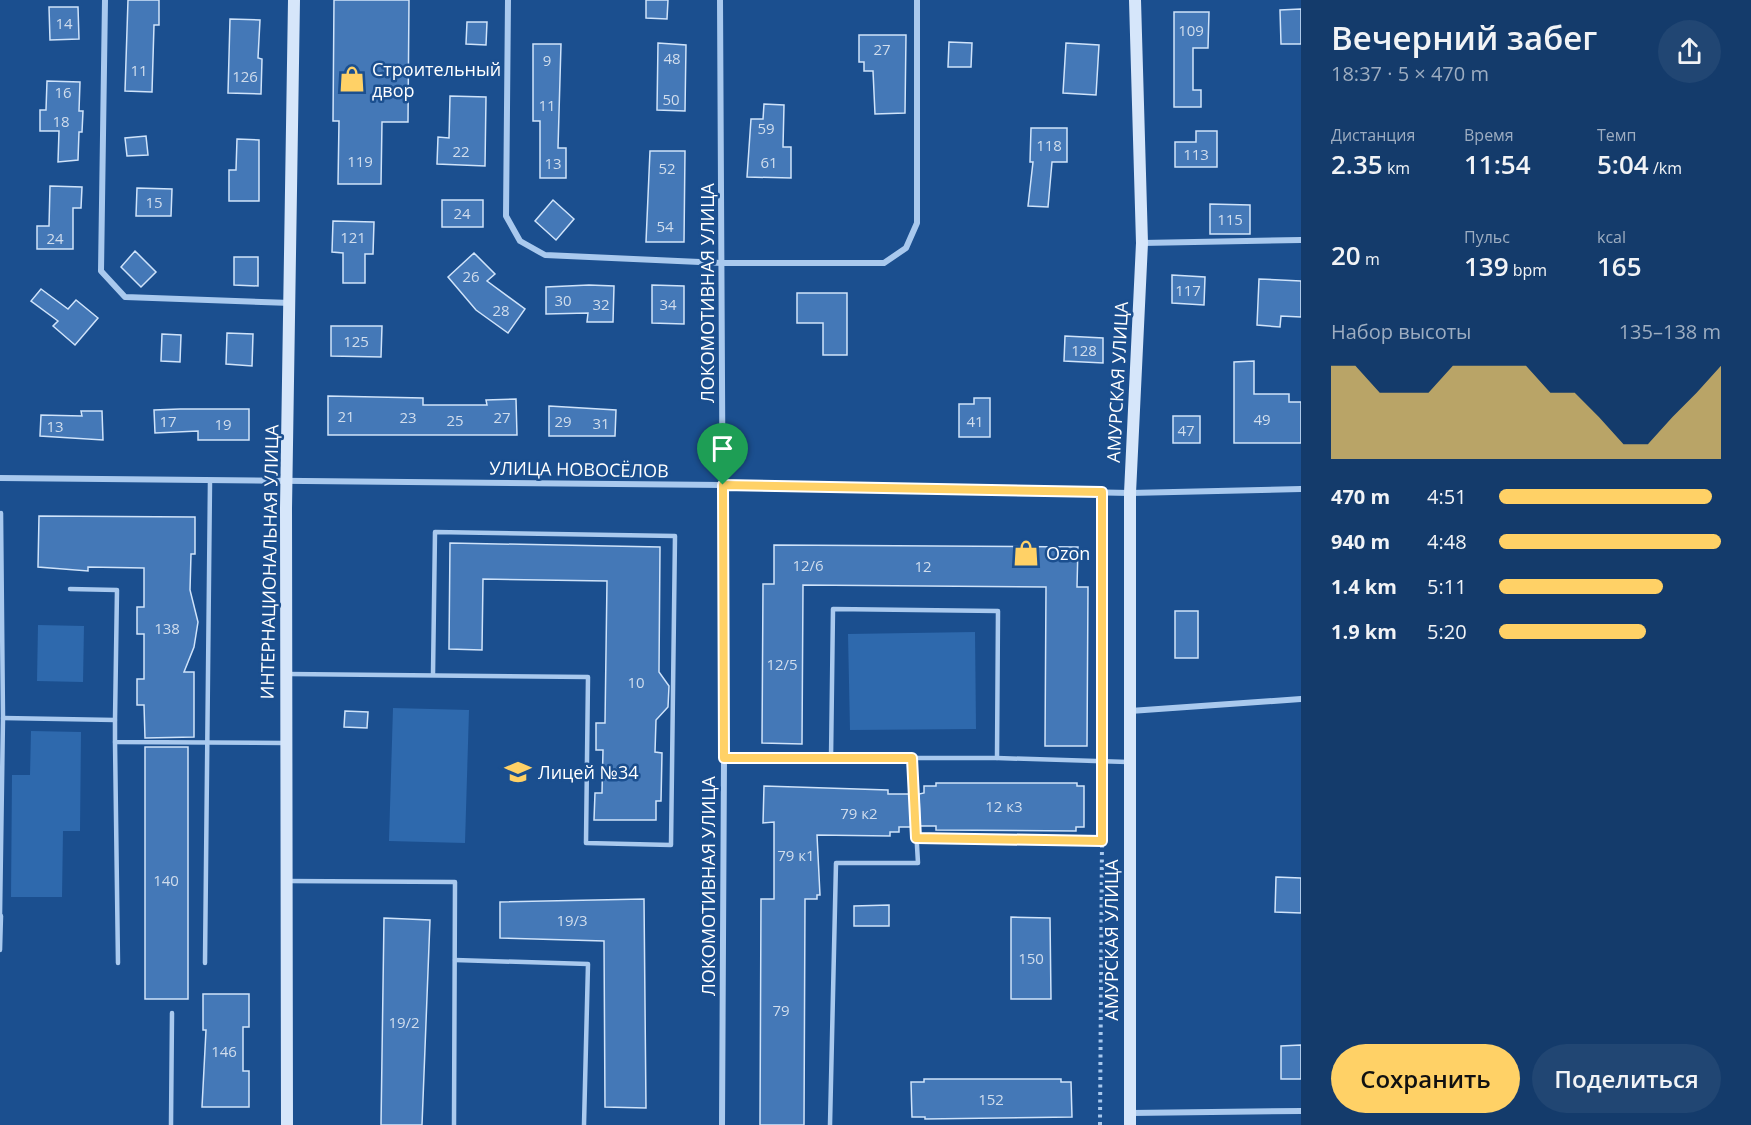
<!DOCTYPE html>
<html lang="ru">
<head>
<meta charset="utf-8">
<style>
  body { margin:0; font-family:"Open Sans",sans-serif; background:#214673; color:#f1f3f6; height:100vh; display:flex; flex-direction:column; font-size:22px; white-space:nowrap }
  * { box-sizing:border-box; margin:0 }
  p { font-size:20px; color:#9dadc1 }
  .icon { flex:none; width:33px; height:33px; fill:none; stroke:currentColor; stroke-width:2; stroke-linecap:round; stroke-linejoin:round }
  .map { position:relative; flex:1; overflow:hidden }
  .details { display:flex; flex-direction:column; background:#143b6b; width:450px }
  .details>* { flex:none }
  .pin { position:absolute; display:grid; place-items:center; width:51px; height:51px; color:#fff; margin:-62px -26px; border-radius:50% 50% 50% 0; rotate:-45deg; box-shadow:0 0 6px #0007 }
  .pin .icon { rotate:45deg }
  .round { display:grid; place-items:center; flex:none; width:63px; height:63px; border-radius:32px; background:#214673 }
  .summary { display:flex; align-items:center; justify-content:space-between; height:102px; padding:0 30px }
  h1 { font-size:33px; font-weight:600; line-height:45px }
  .figures { display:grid; grid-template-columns:repeat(3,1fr); gap:9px; height:102px; padding:6px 30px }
  .figures div { display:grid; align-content:center }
  .figures b { font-size:26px; font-weight:600 }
  .figures small { font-size:16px; font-weight:400 }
  .figures p { font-size:16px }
  .chart { height:168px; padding:12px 30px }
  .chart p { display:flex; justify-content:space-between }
  .chart svg { width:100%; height:108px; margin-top:6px; fill:#ffd166; opacity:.7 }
  .cta { display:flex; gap:12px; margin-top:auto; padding:12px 30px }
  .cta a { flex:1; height:69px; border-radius:36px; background:#ffd166; color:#111; font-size:24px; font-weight:600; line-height:69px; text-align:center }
  .cta a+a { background:#214673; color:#f1f3f6 }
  ul { padding:0 30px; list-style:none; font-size:20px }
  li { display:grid; grid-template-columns:96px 72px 1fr; align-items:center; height:45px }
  li i { height:15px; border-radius:8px; background:#ffd166 }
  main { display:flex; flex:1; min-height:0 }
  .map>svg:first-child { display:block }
  .green { fill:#2e69ad }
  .building { fill:#4478b7; stroke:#cfe3fa; stroke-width:1.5 }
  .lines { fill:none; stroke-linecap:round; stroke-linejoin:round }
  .path { stroke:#a9c9ee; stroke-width:4; stroke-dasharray:3 4.5; stroke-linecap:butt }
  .lane { stroke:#a9c9ee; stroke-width:4.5 }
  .street { stroke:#a9c9ee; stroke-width:6 }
  .secondary { stroke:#d6e6fa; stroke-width:12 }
  .route-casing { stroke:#fff; stroke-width:12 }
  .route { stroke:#ffd166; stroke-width:8 }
  .labels { text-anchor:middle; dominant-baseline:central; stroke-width:5; stroke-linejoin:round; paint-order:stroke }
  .number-label { font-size:15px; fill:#d0dded }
  .poi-label { font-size:18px; fill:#fff; stroke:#1b4f8f; text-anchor:start }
  .street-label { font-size:18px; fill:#fff; stroke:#1b4f8f }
</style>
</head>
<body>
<main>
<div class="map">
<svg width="1301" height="1125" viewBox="0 0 1301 1125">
  <rect width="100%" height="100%" fill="#1b4f8f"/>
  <!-- green -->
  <g class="green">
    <polygon points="38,625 84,626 83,682 37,681"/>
    <polygon points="975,632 976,729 850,730 848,634"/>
    <polygon points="393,708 469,710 465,843 389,841"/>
    <polygon points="31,731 81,732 80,831 63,831 62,897 11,897 12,775 30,775"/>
  </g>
  <!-- building -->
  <g class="building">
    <polygon points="128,0 159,0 159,25 154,25 152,92 125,91"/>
    <polygon points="334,0 409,0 408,122 382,122 381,184 338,184 339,121 333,121"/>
    <polygon points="646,0 668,0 667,19 646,18"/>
    <polygon points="49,7 78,7 79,39 50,40"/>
    <polygon points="1301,9 1301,44 1281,44 1280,10"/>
    <polygon points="1174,12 1209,12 1208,48 1193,48 1193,90 1201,90 1201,107 1174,107"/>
    <polygon points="230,19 260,20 258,58 262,59 261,94 228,93"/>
    <polygon points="467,22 487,22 486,45 466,44"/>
    <polygon points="859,35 906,35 905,113 875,114 873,71 864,71 864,62 859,62"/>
    <polygon points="949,42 972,43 971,67 948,67"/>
    <polygon points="658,43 686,45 685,111 657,110"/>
    <polygon points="1066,43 1099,45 1096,95 1063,93"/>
    <polygon points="533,44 561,44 558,148 566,148 566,178 540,178 540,121 533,121"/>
    <polygon points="47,81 80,82 79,111 83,111 82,132 79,132 78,160 58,162 59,131 40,131 40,110 46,110"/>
    <polygon points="450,96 486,97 485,166 437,164 438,137 449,138"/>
    <polygon points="764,104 784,105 783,147 791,147 791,178 747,177 751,119 763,119"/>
    <polygon points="1031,128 1067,128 1067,162 1052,162 1048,207 1028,206 1033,162 1030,162"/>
    <polygon points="1196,131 1217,131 1217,167 1175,167 1175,142 1196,142"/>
    <polygon points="146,136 148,155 127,156 125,138"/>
    <polygon points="237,139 259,140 259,201 229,201 229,170 236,170"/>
    <polygon points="650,151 685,151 684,242 646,242"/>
    <polygon points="50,186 82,187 81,208 73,208 73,249 37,249 37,226 49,226"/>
    <polygon points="137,188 172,189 171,216 136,216"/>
    <rect x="442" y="200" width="41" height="27"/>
    <polygon points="553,200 574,219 556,240 535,221"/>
    <polygon points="1210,204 1250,205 1250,234 1210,234"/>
    <polygon points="333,221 374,222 373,254 365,254 365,283 343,283 343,253 332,252"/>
    <polygon points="135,251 156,272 141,287 121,267"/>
    <polygon points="474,253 495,274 487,281 525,309 508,333 476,310 448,277"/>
    <polygon points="234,257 258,257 258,286 234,285"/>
    <polygon points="1172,275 1205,277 1204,305 1172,303"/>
    <polygon points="1259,279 1301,281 1301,317 1281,316 1280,327 1257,325"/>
    <polygon points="589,285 614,286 613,322 587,322 588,313 546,314 546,287"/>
    <polygon points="652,285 684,286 684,324 652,323"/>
    <polygon points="41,289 68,309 76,300 98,318 75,345 53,326 58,321 31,301"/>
    <polygon points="797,293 847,293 847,355 823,355 823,323 797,323"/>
    <polygon points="331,326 382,326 381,357 331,356"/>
    <polygon points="227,333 253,334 252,366 226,364"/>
    <polygon points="162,334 181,335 180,362 161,361"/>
    <polygon points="1065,336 1103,338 1103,363 1064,361"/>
    <polygon points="1254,361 1254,394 1289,394 1289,402 1301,402 1301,443 1234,443 1234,362"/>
    <polygon points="328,396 423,398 423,405 487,405 486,400 516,399 517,435 328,435"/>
    <polygon points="974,398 990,398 990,437 959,437 959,404 974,404"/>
    <polygon points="549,406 616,410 615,436 549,436"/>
    <polygon points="180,409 249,409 249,440 198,440 198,431 155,433 154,410"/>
    <polygon points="81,411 102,411 103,440 40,436 41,415 82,416"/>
    <rect x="1173" y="416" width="27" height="27"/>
    <polygon points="39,516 195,517 195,554 191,554 190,590 198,622 194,647 184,672 194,672 194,737 145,738 144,705 137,705 137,679 144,679 144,634 137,634 137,607 144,607 144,568 88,567 88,571 38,567"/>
    <polygon points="450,543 660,547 659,672 669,686 668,707 656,720 655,752 662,753 661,801 656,801 656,820 594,820 595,793 602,793 603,750 596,750 596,723 605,723 607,581 483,579 482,650 449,649"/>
    <polygon points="774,545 1078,547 1077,587 1088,587 1087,746 1045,746 1046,587 803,585 802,744 762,743 763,584 774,584"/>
    <rect x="1175" y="611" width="23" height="47"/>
    <polygon points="345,711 368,712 367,728 344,727"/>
    <rect x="145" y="747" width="43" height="252"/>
    <polygon points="936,783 1077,783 1077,786 1084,786 1084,827 1076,827 1076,831 936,830 936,826 920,826 919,794 924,793 924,786 936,786"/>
    <polygon points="764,786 888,790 888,794 910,794 911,827 899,827 899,832 890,832 890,836 817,835 820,895 817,895 817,899 805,899 804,1125 760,1125 761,899 774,899 774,822 763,823"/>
    <polygon points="1276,877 1301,878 1301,913 1275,912"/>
    <polygon points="644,899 646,1108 605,1107 604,941 500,938 500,902"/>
    <polygon points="889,905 889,926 854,926 854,906"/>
    <polygon points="1011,917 1050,918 1051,999 1011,999"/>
    <polygon points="384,918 430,920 422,1125 381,1125"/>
    <polygon points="203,994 249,994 249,1027 243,1027 243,1071 249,1071 249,1107 202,1107 206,1030 203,1030"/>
    <polygon points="1301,1045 1301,1079 1281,1079 1281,1046"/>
    <polygon points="924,1079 1061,1079 1061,1082 1071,1082 1072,1117 925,1119 925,1117 912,1117 911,1082 924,1082"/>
  </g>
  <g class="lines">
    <!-- path -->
    <g class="path">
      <polyline points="1101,749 1102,505"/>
      <polyline points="926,838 1102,841 1101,772"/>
      <polyline points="1100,1125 1102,841"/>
    </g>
    <!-- lane -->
    <g class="lane">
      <polyline points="288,674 588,677 586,843 671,845 675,536 435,532 433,674"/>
      <polyline points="3,718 115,720 117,590 70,589"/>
      <polyline points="115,720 115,742 285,743"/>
      <polyline points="115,742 118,963"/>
      <polyline points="724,758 997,758 1128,762"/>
      <polyline points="831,758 833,609 998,611 997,758"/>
      <polyline points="287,881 455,882 454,1125"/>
      <polyline points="0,916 3,718 1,513"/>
      <polyline points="0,950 1,916"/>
      <polyline points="455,960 588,964 584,1125"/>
      <polyline points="205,963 210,481"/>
      <polyline points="171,1125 172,1013"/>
      <polyline points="830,1125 836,863 918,863 912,758"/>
    </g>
    <!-- street -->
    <g class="street">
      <polyline points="105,0 101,271 125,297 291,303"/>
      <polyline points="508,0 506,216 520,241 545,255 722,263 884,263 906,248 917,223 917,0"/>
      <polyline points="720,0 724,758 722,1125"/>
      <polyline points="1142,243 1301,240"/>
      <polyline points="0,478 723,485 1130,493 1301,489"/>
      <polyline points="1130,711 1301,699"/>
      <polyline points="1130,1113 1301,1111"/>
    </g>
    <!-- secondary -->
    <g class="secondary">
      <polyline points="287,1125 286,508 294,0"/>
      <polyline points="1130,1125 1130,493 1142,243 1135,0"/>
    </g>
  </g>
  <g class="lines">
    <!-- route casing -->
    <g class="route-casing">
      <polygon id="route" points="723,485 1102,492 1102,841 916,838 912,758 724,758"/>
    </g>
    <!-- route -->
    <use href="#route" class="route"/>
  </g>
  <!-- icons -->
  <defs>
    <g id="shop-bare" transform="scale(2.07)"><path d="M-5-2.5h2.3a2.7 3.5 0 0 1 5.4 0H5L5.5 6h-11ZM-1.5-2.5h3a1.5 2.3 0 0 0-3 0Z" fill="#ffd166" stroke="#1b4f8f" stroke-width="2.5" paint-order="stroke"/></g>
    <g id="school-bare" transform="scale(2.07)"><path d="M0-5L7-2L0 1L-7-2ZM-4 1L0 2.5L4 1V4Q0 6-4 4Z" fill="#ffd166" stroke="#1b4f8f" stroke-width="2.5" paint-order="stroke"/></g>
  </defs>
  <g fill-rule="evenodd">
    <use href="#shop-bare" x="352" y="79"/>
    <use href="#shop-bare" x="1026" y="553"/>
    <use href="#school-bare" x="518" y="772"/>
  </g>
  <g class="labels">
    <!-- number labels -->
    <g class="number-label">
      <text x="64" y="23">14</text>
      <text x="1191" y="30">109</text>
      <text x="882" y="49">27</text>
      <text x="672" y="58">48</text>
      <text x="547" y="60">9</text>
      <text x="139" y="70">11</text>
      <text x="245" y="76">126</text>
      <text x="63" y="92">16</text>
      <text x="671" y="99">50</text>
      <text x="547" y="105">11</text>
      <text x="61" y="121">18</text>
      <text x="766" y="128">59</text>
      <text x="1049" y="145">118</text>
      <text x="461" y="151">22</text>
      <text x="1196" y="154">113</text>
      <text x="360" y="161">119</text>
      <text x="769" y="162">61</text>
      <text x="553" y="163">13</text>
      <text x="667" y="168">52</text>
      <text x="154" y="202">15</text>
      <text x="462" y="213">24</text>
      <text x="1230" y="219">115</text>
      <text x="665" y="226">54</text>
      <text x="353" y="237">121</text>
      <text x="55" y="238">24</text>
      <text x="471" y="276">26</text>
      <text x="1188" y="290">117</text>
      <text x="563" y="300">30</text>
      <text x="601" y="304">32</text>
      <text x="668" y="304">34</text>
      <text x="501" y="310">28</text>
      <text x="356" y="341">125</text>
      <text x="1084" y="350">128</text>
      <text x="346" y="416">21</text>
      <text x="408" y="417">23</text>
      <text x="502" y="417">27</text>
      <text x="1262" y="419">49</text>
      <text x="455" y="420">25</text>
      <text x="168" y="421">17</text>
      <text x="563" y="421">29</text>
      <text x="975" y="421">41</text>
      <text x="601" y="423">31</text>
      <text x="223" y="424">19</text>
      <text x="55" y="426">13</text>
      <text x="1186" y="430">47</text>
      <text x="808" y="565">12/6</text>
      <text x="923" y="566">12</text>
      <text x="167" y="628">138</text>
      <text x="782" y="664">12/5</text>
      <text x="636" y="682">10</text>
      <text x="1004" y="806">12 к3</text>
      <text x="859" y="813">79 к2</text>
      <text x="796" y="855">79 к1</text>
      <text x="166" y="880">140</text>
      <text x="572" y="920">19/3</text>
      <text x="1031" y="958">150</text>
      <text x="781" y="1010">79</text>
      <text x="404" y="1022">19/2</text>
      <text x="224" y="1051">146</text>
      <text x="991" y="1099">152</text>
    </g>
    <!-- poi labels -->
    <g class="poi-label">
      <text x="372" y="69">Строительный<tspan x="372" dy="21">двор</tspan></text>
      <text x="1046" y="553">Ozon</text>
      <text x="538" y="772">Лицей №34</text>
    </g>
    <!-- street labels -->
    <g class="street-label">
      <text transform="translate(707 293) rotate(-90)">ЛОКОМОТИВНАЯ УЛИЦА</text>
      <text transform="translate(1117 382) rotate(-87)">АМУРСКАЯ УЛИЦА</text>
      <text transform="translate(579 469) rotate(1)">УЛИЦА НОВОСЁЛОВ</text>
      <text transform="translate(269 562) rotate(-89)">ИНТЕРНАЦИОНАЛЬНАЯ УЛИЦА</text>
      <text transform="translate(708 886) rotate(-90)">ЛОКОМОТИВНАЯ УЛИЦА</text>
      <text transform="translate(1111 940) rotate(-90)">АМУРСКАЯ УЛИЦА</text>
    </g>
  </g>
</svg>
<div class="pin" style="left:723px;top:485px;background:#1e9e55"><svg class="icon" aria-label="arrive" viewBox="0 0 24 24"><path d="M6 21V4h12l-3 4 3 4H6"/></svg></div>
</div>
<section class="details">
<div class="summary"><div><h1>Вечерний забег</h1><p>18:37 · 5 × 470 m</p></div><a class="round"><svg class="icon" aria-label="share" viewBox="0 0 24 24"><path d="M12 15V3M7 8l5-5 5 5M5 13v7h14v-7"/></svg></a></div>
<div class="figures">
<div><p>Дистанция</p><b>2.35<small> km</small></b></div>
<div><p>Время</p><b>11:54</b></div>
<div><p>Темп</p><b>5:04<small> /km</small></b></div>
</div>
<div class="figures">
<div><b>20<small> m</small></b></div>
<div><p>Пульс</p><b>139<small> bpm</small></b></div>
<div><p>kcal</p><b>165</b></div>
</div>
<div class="chart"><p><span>Набор высоты</span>135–138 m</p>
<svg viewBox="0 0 160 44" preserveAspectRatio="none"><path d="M0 44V6L10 6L20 17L30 17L40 17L50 6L60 6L70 6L80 6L90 17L100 17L110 27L120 38L130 38L140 27L150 17L160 6V44z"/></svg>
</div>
<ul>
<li><b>470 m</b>4:51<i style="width:96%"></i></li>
<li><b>940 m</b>4:48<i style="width:100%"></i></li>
<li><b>1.4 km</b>5:11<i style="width:74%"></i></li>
<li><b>1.9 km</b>5:20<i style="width:66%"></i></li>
</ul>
<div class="cta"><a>Сохранить</a><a>Поделиться</a></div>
</section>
</main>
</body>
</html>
